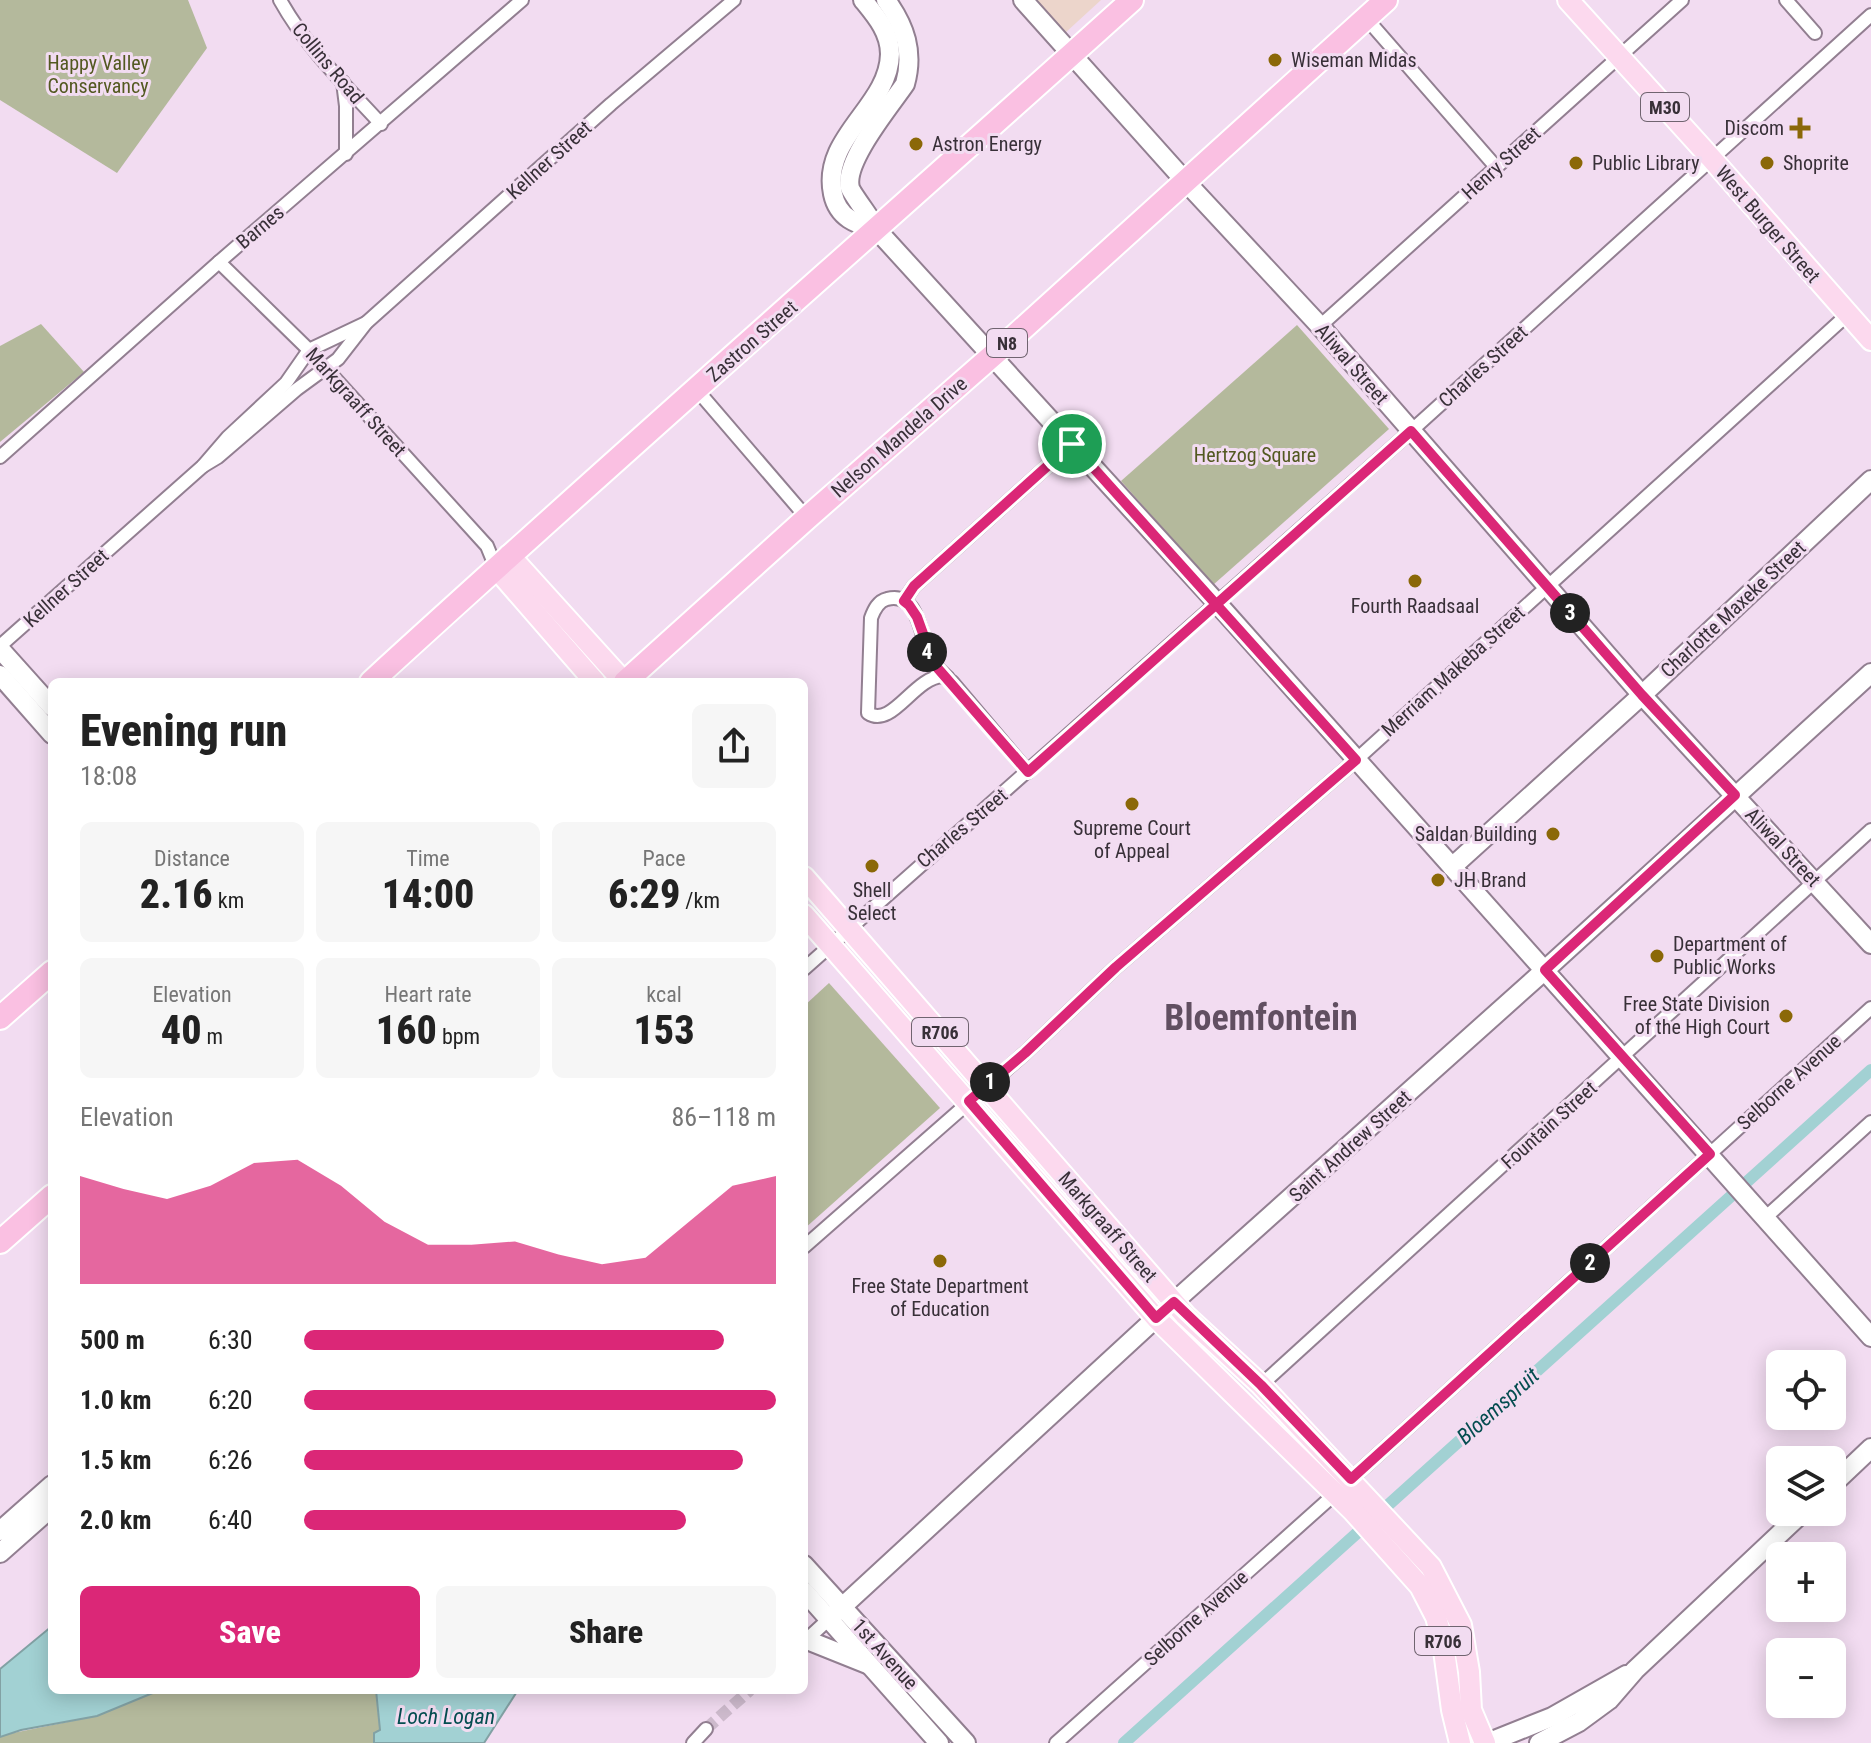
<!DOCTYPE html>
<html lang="en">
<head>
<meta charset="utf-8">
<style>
  body { margin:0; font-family:"Roboto Condensed",sans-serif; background:#f6f6f6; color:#222; height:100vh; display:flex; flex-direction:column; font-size:30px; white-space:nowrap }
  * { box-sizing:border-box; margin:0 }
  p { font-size:26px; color:#767676 }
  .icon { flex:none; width:44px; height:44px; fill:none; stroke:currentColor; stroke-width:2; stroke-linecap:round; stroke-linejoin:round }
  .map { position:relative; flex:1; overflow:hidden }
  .panel { position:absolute; left:48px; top:678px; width:760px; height:1016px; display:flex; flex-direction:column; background:#fff; border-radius:12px; box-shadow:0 4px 20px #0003 }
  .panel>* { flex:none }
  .controls { position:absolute; left:1766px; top:1350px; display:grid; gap:16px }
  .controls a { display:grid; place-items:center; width:80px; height:80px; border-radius:12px; background:#fff; box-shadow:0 4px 20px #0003; font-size:40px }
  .pin { position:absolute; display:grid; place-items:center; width:68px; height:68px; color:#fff; margin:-34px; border:4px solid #fff; border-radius:50%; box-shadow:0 2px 8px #0007 }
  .km { position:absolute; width:40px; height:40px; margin:-20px; border-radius:50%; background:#222; color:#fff; font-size:22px; line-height:40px; text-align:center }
  .round { display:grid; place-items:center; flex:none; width:84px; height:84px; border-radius:12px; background:#f6f6f6 }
  .head { display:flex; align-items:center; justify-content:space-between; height:136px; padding:0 32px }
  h1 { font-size:44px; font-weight:800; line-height:60px }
  .stats { display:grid; grid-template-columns:repeat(3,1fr); gap:12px; height:136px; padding:8px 32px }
  .stats div { display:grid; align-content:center; border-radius:12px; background:#f6f6f6; text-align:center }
  .stats b { font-size:40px; font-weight:800 }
  .stats small { font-size:22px; font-weight:400 }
  .stats p { font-size:22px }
  .chart { height:224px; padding:16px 32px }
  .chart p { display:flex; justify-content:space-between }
  .chart svg { width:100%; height:144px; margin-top:8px; fill:#db2777; opacity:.7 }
  .action { display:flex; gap:16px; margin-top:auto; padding:16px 32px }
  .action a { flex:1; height:92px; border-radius:12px; background:#db2777; color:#fff; font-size:32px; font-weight:800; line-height:92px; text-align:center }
  .action a+a { background:#f6f6f6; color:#222 }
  ul { padding:0 32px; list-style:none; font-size:26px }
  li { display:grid; grid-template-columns:128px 96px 1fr; align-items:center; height:60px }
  li i { height:20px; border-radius:10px; background:#db2777 }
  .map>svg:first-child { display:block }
  .commercial { fill:#ecd5cb }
  .green { fill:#b4b99c }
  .water { fill:#a2d1d3; stroke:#82a1a4; stroke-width:2 }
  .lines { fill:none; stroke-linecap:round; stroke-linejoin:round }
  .canal { stroke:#a2d1d3; stroke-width:12 }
  .street-tunnel { stroke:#cdbacc; stroke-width:12; stroke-dasharray:12 6; stroke-linecap:butt }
  .street-casing { stroke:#927f91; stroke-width:16 }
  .secondary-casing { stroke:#927f91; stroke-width:22 }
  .primary-casing { stroke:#fff; stroke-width:24 }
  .highway-casing { stroke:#fff; stroke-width:26 }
  .street { stroke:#fff; stroke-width:12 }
  .secondary { stroke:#fff; stroke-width:18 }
  .primary { stroke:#fcd9ee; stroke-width:20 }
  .highway { stroke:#fac0e2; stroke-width:22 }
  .route-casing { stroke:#fff; stroke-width:16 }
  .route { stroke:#db2777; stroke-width:10 }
  .poi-dot { fill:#8b6808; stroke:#f2dcf1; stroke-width:3 }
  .labels { text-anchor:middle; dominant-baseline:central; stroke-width:6; stroke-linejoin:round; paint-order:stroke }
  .shield { fill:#f2dcf1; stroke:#706470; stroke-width:2 }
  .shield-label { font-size:18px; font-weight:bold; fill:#383038 }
  .poi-label { font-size:20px; fill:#383038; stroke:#f2dcf1; text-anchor:start }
  .park-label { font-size:20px; fill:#535921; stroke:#f2dcf1 }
  .street-label { font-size:20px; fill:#383038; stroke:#f2dcf1 }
  .water-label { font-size:22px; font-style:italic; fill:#044d50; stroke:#f2dcf1 }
  .town-label { font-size:36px; font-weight:bold; fill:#614f61; stroke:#f2dcf1 }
</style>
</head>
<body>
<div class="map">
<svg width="1871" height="1743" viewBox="0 0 1871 1743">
  <rect width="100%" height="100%" fill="#f2dcf1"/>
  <!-- commercial -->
  <polygon class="commercial" points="1036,0 1101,0 1065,33"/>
  <!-- green -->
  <g class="green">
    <polygon points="0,0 188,0 207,48 117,173 0,100"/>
    <polygon points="41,324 84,372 0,442 0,346"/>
    <polygon points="1297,325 1389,429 1213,585 1121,481"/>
    <polygon points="829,983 940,1108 804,1229 804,1006"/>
    <polygon points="160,1690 376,1690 380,1730 374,1733 374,1743 0,1743 0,1737 3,1735 97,1716"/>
  </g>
  <!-- water -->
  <g class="water">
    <polygon points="52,1626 52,1690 160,1690 97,1716 21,1730 0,1737 0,1669"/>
    <polygon points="376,1690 518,1690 484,1743 374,1743 374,1733 380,1730"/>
  </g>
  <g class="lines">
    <!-- canal -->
    <polyline class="canal" points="1124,1743 1871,1070"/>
    <!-- street-tunnel -->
    <polyline class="street-tunnel" points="706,1729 750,1690"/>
    <!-- street casing -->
    <g class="street-casing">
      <g id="street">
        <path d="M280 0C306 47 345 85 381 124"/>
        <polyline points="1786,0 1815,33"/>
        <polyline points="1366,18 1496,167"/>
        <polyline points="343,82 346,106 346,154"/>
        <polyline points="219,262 309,350 487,546 496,568"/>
        <polyline points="1320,326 1682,0"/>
        <polyline points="697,390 807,518"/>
        <polyline points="0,457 219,262 522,0"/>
        <polyline points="203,466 218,457 297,389 338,359 366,323 611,104 734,0"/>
        <polyline points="904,601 914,586 1072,444"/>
        <polyline points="0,646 203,466 228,437 286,383 309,350 366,323"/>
        <path d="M948 678C942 672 935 667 931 659 921 641 920 590 887 599 878 601 874 610 871 618L868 713C892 729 914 677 943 676L952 682 1028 772"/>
        <polyline points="804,969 1411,431 1871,15"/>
        <polyline points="1766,1217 1871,1122"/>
        <polyline points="804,1247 1025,1053 1116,967 1356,760 1847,315"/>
        <polyline points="1261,1385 1871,830"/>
        <polyline points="1351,1479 1871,1008"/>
        <polyline points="804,1642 829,1619"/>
        <polyline points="693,1743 706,1729"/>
        <polyline points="1056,1743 1336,1493"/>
      </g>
    </g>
    <!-- secondary casing -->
    <g class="secondary-casing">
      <g id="secondary">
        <path d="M863 0C876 16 890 32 890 54 889 107 821 137 833 194 838 218 856 224 877 230"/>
        <path d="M886 0C905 26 914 52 905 84 890 106 843 162 850 188 852 194 872 220 877 230L1217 603 1871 1337"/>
        <polyline points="1023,0 1185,181 1320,326 1642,695 1871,944"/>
        <polyline points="0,649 52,707"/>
        <polyline points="0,675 52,734"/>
        <polyline points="1452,867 1642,695 1871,480"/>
        <polyline points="1832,1485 1871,1448"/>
        <polyline points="0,1531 52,1485"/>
        <polyline points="0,1553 52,1507"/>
        <polyline points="804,1565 966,1743"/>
        <polyline points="804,1591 939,1743"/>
        <polyline points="829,1619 1156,1318 1545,970 1871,673"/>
        <polyline points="807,1640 867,1664"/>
        <polyline points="1487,1743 1552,1717 1626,1675"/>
        <polyline points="1539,1743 1579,1722 1609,1700 1635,1670 1803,1512"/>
      </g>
    </g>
    <!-- primary casing -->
    <g class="primary-casing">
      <g id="primary">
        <polyline points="1568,0 1711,158 1871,340"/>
        <polyline points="509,555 624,682"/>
        <polyline points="496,568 595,682"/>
        <polyline points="804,877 1185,1315 1261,1385 1431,1567 1461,1625 1469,1672 1471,1710 1485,1743"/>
        <polyline points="804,915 1156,1318 1353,1511 1420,1586 1436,1617 1443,1643 1452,1710 1460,1743"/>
      </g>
    </g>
    <!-- highway casing -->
    <g class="highway-casing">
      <g id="highway">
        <path d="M371 682C622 452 879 228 1132 0"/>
        <polyline points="625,682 807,518 1008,342 1386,0"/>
        <polyline points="0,1018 52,972"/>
        <polyline points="0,1242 52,1196"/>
      </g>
    </g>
    <!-- street -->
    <use href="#street" class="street"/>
    <!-- secondary -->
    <use href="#secondary" class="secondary"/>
    <!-- primary -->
    <use href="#primary" class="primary"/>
    <!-- highway -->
    <use href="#highway" class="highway"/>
  </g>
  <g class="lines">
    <!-- route casing -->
    <g class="route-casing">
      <polyline id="route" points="1072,444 1356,760 1116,967 1025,1053 969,1101 1156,1318 1174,1302 1261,1385 1351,1479 1710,1154 1545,970 1735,795 1642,695 1411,431 1028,772 934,664 917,617 909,605 904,601 914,586 1072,444"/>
    </g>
    <!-- route -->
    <use href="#route" class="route"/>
  </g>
  <!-- markers -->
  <g class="poi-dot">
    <circle cx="1275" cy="60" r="8"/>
    <path d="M1796 116h8v8h8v8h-8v8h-8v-8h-8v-8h8z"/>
    <circle cx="916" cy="144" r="8"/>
    <circle cx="1576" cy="163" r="8"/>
    <circle cx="1767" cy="163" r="8"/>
    <circle cx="1415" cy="581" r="8"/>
    <circle cx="1132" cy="804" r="8"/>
    <circle cx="1553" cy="834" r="8"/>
    <circle cx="872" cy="866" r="8"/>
    <circle cx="1438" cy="880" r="8"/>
    <circle cx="1657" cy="956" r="8"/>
    <circle cx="1786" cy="1016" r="8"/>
    <circle cx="940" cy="1261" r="8"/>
  </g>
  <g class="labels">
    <!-- shield labels -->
    <g class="shield">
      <rect x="1641" y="93" width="48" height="28" rx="6"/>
      <rect x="987" y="329" width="40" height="28" rx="6"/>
      <rect x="912" y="1018" width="56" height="28" rx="6"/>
      <rect x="1415" y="1627" width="56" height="28" rx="6"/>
    </g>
    <g class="shield-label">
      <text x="1665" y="107">M30</text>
      <text x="1007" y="343">N8</text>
      <text x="940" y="1032">R706</text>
      <text x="1443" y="1641">R706</text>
    </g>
    <!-- poi labels -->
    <g class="poi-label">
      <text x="1291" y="60">Wiseman Midas</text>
      <text x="1784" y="128" text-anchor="end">Discom</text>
      <text x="932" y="144">Astron Energy</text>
      <text x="1592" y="163">Public Library</text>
      <text x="1783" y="163">Shoprite</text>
      <text x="1415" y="606" text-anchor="middle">Fourth Raadsaal</text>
      <text x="1132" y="828" text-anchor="middle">Supreme Court<tspan x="1132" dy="23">of Appeal</tspan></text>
      <text x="1537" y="834" text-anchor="end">Saldan Building</text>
      <text x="1454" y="880">JH Brand</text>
      <text x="872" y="890" text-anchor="middle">Shell<tspan x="872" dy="23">Select</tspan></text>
      <text x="1673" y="944">Department of<tspan x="1673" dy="23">Public Works</tspan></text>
      <text x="1770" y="1004" text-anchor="end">Free State Division<tspan x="1770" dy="23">of the High Court</tspan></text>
      <text x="940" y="1286" text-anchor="middle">Free State Department<tspan x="940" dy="23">of Education</tspan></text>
    </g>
    <!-- park labels -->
    <g class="park-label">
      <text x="98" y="63">Happy Valley<tspan x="98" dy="23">Conservancy</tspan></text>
      <text x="1255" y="455">Hertzog Square</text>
    </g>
    <!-- street labels -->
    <g class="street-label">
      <text transform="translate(328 63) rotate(50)">Collins Road</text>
      <text transform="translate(549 160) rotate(-42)">Kellner Street</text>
      <text transform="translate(1501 163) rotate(-42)">Henry Street</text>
      <text transform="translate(1768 224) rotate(49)">West Burger Street</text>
      <text transform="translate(260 227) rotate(-40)">Barnes</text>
      <text transform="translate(752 341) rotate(-41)">Zastron Street</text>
      <text transform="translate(1352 364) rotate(49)">Aliwal Street</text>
      <text transform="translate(1483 366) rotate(-42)">Charles Street</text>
      <text transform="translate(356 402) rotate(48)">Markgraaff Street</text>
      <text transform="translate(899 437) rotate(-41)">Nelson Mandela Drive</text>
      <text transform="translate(66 588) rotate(-42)">Kellner Street</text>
      <text transform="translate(1733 609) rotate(-43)">Charlotte Maxeke Street</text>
      <text transform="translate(1453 671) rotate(-42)">Merriam Makeba Street</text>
      <text transform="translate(962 828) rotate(-40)">Charles Street</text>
      <text transform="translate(1783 847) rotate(47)">Aliwal Street</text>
      <text transform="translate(1789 1082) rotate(-42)">Selborne Avenue</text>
      <text transform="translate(1549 1125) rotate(-42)">Fountain Street</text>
      <text transform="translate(1350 1146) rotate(-42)">Saint Andrew Street</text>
      <text transform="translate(1108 1227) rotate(49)">Markgraaff Street</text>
      <text transform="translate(1196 1618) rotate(-42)">Selborne Avenue</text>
      <text transform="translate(885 1654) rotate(48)">1st Avenue</text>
    </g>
    <!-- water labels -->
    <g class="water-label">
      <text transform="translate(1498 1406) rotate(-42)">Bloemspruit</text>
      <text x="446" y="1716">Loch Logan</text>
    </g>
    <!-- town labels -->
    <g class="town-label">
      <text x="1261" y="1018">Bloemfontein</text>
    </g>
  </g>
</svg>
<div class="controls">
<a><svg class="icon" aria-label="locate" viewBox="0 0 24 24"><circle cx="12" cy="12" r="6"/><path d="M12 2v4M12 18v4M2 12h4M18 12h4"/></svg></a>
<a><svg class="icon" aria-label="layers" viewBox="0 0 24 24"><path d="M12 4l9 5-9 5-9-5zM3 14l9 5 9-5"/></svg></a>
<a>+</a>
<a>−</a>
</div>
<div class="pin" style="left:1072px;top:444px;background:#1e9e55"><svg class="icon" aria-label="arrive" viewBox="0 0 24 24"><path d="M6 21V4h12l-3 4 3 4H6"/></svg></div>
<b class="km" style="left:990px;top:1082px">1</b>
<b class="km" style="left:1590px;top:1263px">2</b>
<b class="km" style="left:1570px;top:613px">3</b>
<b class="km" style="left:927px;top:652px">4</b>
<section class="panel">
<div class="head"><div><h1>Evening run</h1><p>18:08</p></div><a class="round"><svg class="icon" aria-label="share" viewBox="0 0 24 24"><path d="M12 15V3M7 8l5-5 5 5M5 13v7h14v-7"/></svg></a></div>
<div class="stats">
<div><p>Distance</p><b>2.16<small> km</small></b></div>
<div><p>Time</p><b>14:00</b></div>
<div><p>Pace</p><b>6:29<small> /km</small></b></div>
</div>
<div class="stats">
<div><p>Elevation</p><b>40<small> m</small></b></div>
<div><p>Heart rate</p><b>160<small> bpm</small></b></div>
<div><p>kcal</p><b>153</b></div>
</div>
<div class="chart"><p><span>Elevation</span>86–118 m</p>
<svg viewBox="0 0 160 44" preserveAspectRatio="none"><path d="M0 44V11L10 15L20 18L30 14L40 7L50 6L60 14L70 25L80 32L90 32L100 31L110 35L120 38L130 36L140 25L150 14L160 11V44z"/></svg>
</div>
<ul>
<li><b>500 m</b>6:30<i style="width:89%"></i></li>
<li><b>1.0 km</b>6:20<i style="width:100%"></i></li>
<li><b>1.5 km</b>6:26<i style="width:93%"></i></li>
<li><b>2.0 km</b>6:40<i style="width:81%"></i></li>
</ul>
<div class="action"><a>Save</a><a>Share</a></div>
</section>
</div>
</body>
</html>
